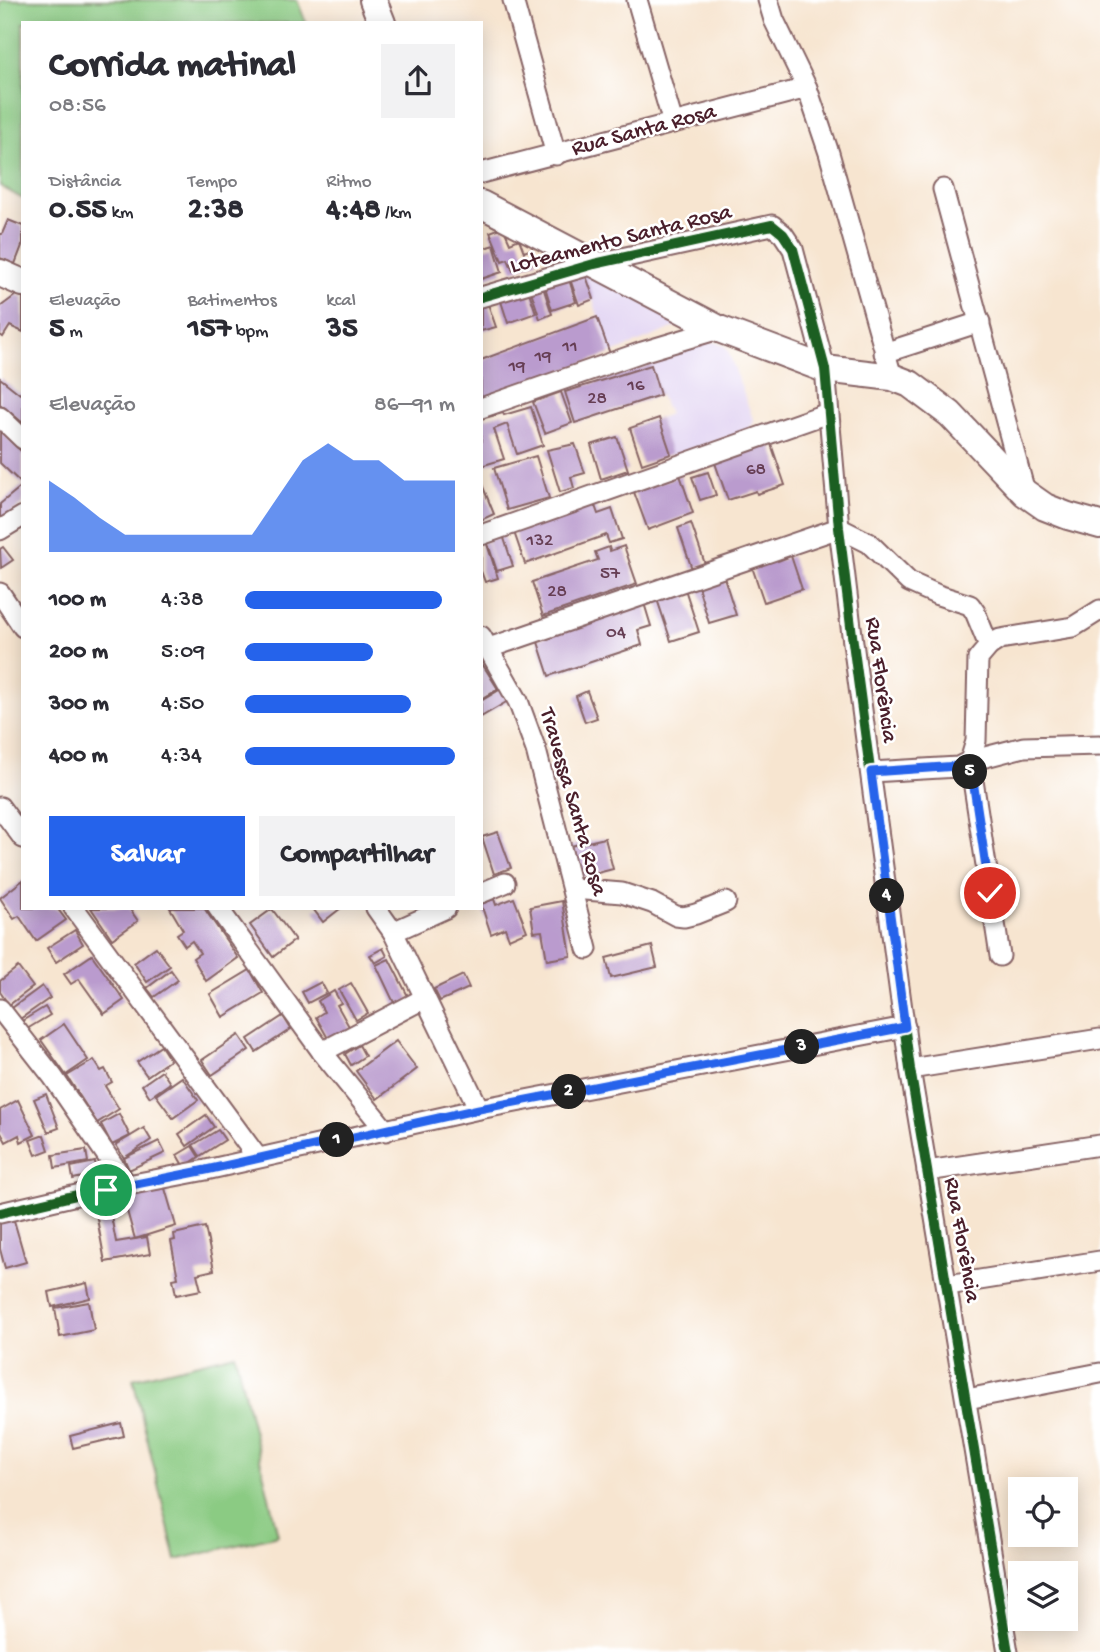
<!DOCTYPE html>
<html lang="pt">
<head>
<meta charset="utf-8">
<style>
  body { margin:0; font-family:"Gochi Hand",sans-serif; background:#f2f2f3; color:#2b2b33; height:100vh; display:flex; flex-direction:column; font-size:26px; white-space:nowrap }
  * { box-sizing:border-box; margin:0 }
  p { font-size:23px; color:#7c7c81 }
  .icon { flex:none; width:38px; height:38px; fill:none; stroke:currentColor; stroke-width:2; stroke-linecap:round; stroke-linejoin:round }
  .map { position:relative; flex:1; overflow:hidden }
  .sheet { position:absolute; left:21px; top:21px; width:462px; height:889px; display:flex; flex-direction:column; background:#fff; border-radius:0px; box-shadow:0 4px 18px #0003 }
  .sheet>* { flex:none }
  .tools { position:absolute; left:1008px; top:1477px; display:grid; gap:14px }
  .tools a { display:grid; place-items:center; width:70px; height:70px; border-radius:0px; background:#fff; box-shadow:0 4px 18px #0003; font-size:35px }
  .pin { position:absolute; display:grid; place-items:center; width:60px; height:60px; color:#fff; margin:-30px; border:4px solid #fff; border-radius:50%; box-shadow:0 2px 7px #0007 }
  .km { position:absolute; width:35px; height:35px; margin:-18px; border-radius:50%; background:#222; color:#fff; font-size:19px; line-height:35px; text-align:center }
  .round { display:grid; place-items:center; flex:none; width:74px; height:74px; border-radius:0px; background:#f2f2f3 }
  .overview { display:flex; align-items:center; justify-content:space-between; height:119px; padding:0 28px }
  h1 { font-size:38px; font-weight:700; line-height:52px }
  .figures { display:grid; grid-template-columns:repeat(3,1fr); gap:10px; height:119px; padding:7px 28px }
  .figures div { display:grid; align-content:center }
  .figures b { font-size:30px; font-weight:700 }
  .figures small { font-size:19px; font-weight:400 }
  .figures p { font-size:19px }
  .chart { height:196px; padding:14px 28px }
  .chart p { display:flex; justify-content:space-between }
  .chart svg { width:100%; height:126px; margin-top:7px; fill:#2563eb; opacity:.7 }
  .button { display:flex; gap:14px; margin-top:auto; padding:14px 28px }
  .button a { flex:1; height:80px; border-radius:0px; background:#2563eb; color:#fff; font-size:28px; font-weight:700; line-height:80px; text-align:center }
  .button a+a { background:#f2f2f3; color:#2b2b33 }
  ul { padding:0 28px; list-style:none; font-size:23px }
  li { display:grid; grid-template-columns:112px 84px 1fr; align-items:center; height:52px }
  li i { height:18px; border-radius:9px; background:#2563eb }
  .map>svg:first-child { display:block }
  .built { fill:#e2d4f3 }
  .green { fill:#8bcb83; stroke:#6a7557; stroke-width:2 }
  .building { fill:#ba9bce }
  .lines { fill:none; stroke-linecap:round; stroke-linejoin:round }
  .street-casing { stroke:#876465; stroke-width:23 }
  .secondary-casing { stroke:#876465; stroke-width:30 }
  .street { stroke:#fff; stroke-width:19 }
  .secondary { stroke:#fff; stroke-width:26 }
  .cycleway-casing { stroke:#fff; stroke-width:15 }
  .cycleway { stroke:#1b5e20; stroke-width:10 }
  .route-casing { stroke:#fff; stroke-width:14 }
  .route { stroke:#2563eb; stroke-width:9 }
  .labels { text-anchor:middle; dominant-baseline:central; stroke-width:5; stroke-linejoin:round; paint-order:stroke }
  .number-label { font-size:19px; fill:#663e54 }
  .street-label { font-size:23px; fill:#4a1f2b; stroke:#fff }
</style>
</head>
<body>
<div class="map">
<svg width="1100" height="1652" viewBox="0 0 1100 1652">
  <rect width="100%" height="100%" fill="#fff"/>
  <filter id="ink" filterUnits="userSpaceOnUse"><feTurbulence type="fractalNoise" baseFrequency=".0143" numOctaves="2"/><feDisplacementMap in="SourceGraphic" scale="14" xChannelSelector="R" yChannelSelector="G"/><feConvolveMatrix kernelMatrix="1 2 1 2 8 2 1 2 1" color-interpolation-filters="sRGB"/></filter>
  <filter id="wash" filterUnits="userSpaceOnUse"><feTurbulence type="fractalNoise" baseFrequency=".00686" numOctaves="4" result="noise"/><feDisplacementMap in="SourceGraphic" scale="28" xChannelSelector="R" yChannelSelector="G"/><feGaussianBlur stdDeviation="1.57" result="paint"/><feColorMatrix in="noise" values="0 0 0 0 0 0 0 0 0 0 0 0 0 0 0 0 0 1.4 0 .05"/><feComposite in="paint" operator="in"/></filter>
  <g filter="url(#wash)">
    <rect width="100%" height="100%" fill="#f7e5d0"/>
    <!-- built -->
    <g class="built">
      <polygon points="581,261 697,318 610,354"/>
      <polygon points="709,341 721,344 727,348 754,422 747,431 671,456 659,418 669,414 660,395 650,361"/>
    </g>
    <!-- green -->
    <g class="green">
      <polygon points="4,0 297,0 306,23 23,23 23,199 0,186 0,3"/>
      <polygon points="235,1354 278,1535 176,1560 133,1379"/>
    </g>
    <g id="blocks">
      <!-- building -->
      <g class="building">
        <polygon points="8,220 23,226 23,243 15,264 0,258 0,234 2,234"/>
        <polygon points="503,227 510,243 519,239 524,252 532,249 537,261 513,271 508,259 502,261 490,232"/>
        <polygon points="494,245 502,272 481,279 481,249"/>
        <polygon points="567,273 576,302 552,310 543,280"/>
        <polygon points="585,273 594,299 579,305 570,279"/>
        <polygon points="541,281 552,314 540,319 529,285"/>
        <polygon points="527,286 536,313 508,323 499,295"/>
        <polygon points="16,295 23,297 23,332 10,326 3,337 0,335 0,307"/>
        <polygon points="486,298 496,327 481,331 481,300"/>
        <polygon points="597,317 610,354 481,400 481,360"/>
        <polygon points="651,365 660,395 575,423 565,392"/>
        <polygon points="0,378 20,394 23,391 23,423 0,404"/>
        <polygon points="561,392 572,423 545,433 533,402"/>
        <polygon points="531,407 543,445 517,454 507,424 494,429 504,459 481,466 481,419 503,413 504,415"/>
        <polygon points="659,418 671,454 642,464 630,428"/>
        <polygon points="0,430 23,453 23,504 0,521 0,504 23,485 0,463"/>
        <polygon points="617,437 628,470 601,479 591,445"/>
        <polygon points="770,441 785,485 757,494 756,491 728,500 714,460"/>
        <polygon points="575,444 585,473 571,477 574,488 560,492 547,450"/>
        <polygon points="536,456 549,498 507,510 494,468"/>
        <polygon points="708,472 716,495 700,500 692,477"/>
        <polygon points="680,475 693,513 648,530 634,492"/>
        <polygon points="481,482 494,514 481,520"/>
        <polygon points="594,503 598,514 612,509 622,539 609,543 606,535 525,564 514,532"/>
        <polygon points="691,523 705,564 692,569 678,528"/>
        <polygon points="503,535 513,566 497,571 487,541"/>
        <polygon points="486,541 498,578 485,582 481,571 481,543"/>
        <polygon points="624,546 637,584 543,616 532,582 598,560 595,552 609,547 610,551"/>
        <polygon points="3,547 13,560 1,568 0,549"/>
        <polygon points="791,556 802,589 764,602 751,564 776,557 778,561"/>
        <polygon points="723,574 736,615 709,623 697,583"/>
        <polygon points="685,589 699,632 671,641 657,599"/>
        <polygon points="644,603 651,626 638,630 642,645 549,676 537,639"/>
        <polygon points="481,662 498,689 481,700"/>
        <polygon points="501,689 508,701 481,717 481,701"/>
        <polygon points="587,691 597,718 585,722 576,696"/>
        <polygon points="498,832 511,868 494,874 482,837"/>
        <polygon points="605,838 613,869 574,879 566,847"/>
        <polygon points="23,880 23,908 57,908 66,920 36,941 19,916 14,919 0,898"/>
        <polygon points="514,898 527,931 509,939 505,928 491,934 481,904 494,899 496,905"/>
        <polygon points="562,901 571,956 547,960 542,931 534,932 530,907"/>
        <polygon points="91,908 129,908 138,921 112,939"/>
        <polygon points="170,908 204,908 238,958 206,981 193,958 200,953 192,941 185,946 177,934 183,930"/>
        <polygon points="317,908 341,908 323,922 314,910"/>
        <polygon points="272,909 295,940 273,957 250,925"/>
        <polygon points="75,930 83,944 56,962 47,948"/>
        <polygon points="652,946 657,967 611,978 606,958"/>
        <polygon points="156,947 170,966 147,982 134,963"/>
        <polygon points="383,948 387,956 375,963 370,955"/>
        <polygon points="92,955 124,1000 104,1014 79,979 71,984 64,974"/>
        <polygon points="389,959 410,1000 396,1007 376,965"/>
        <polygon points="18,967 33,987 9,1005 0,992 0,981"/>
        <polygon points="171,970 178,980 154,997 147,988"/>
        <polygon points="250,970 263,993 223,1017 210,994"/>
        <polygon points="463,975 469,988 440,1001 434,989"/>
        <polygon points="321,982 327,993 308,1003 302,992"/>
        <polygon points="351,983 368,1013 356,1020 339,990"/>
        <polygon points="42,986 50,998 20,1019 12,1008"/>
        <polygon points="334,991 341,1003 337,1005 351,1030 330,1042 316,1017 324,1012 318,1001"/>
        <polygon points="45,1007 50,1015 27,1029 22,1021"/>
        <polygon points="283,1016 291,1029 256,1052 248,1039"/>
        <polygon points="64,1024 88,1060 66,1075 41,1040"/>
        <polygon points="239,1035 249,1050 212,1075 202,1060"/>
        <polygon points="396,1041 417,1069 377,1099 356,1071"/>
        <polygon points="359,1045 365,1056 351,1065 345,1054"/>
        <polygon points="161,1046 170,1060 147,1076 137,1062"/>
        <polygon points="94,1060 101,1071 105,1069 112,1082 105,1086 119,1109 97,1123 67,1076"/>
        <polygon points="162,1071 170,1083 150,1097 142,1085"/>
        <polygon points="182,1077 198,1100 173,1118 156,1095"/>
        <polygon points="46,1094 59,1128 48,1132 34,1099"/>
        <polygon points="18,1100 35,1135 21,1142 19,1135 6,1142 0,1131 0,1110"/>
        <polygon points="119,1114 130,1136 112,1145 101,1124"/>
        <polygon points="206,1115 214,1127 187,1146 179,1134"/>
        <polygon points="144,1128 151,1140 124,1158 116,1145"/>
        <polygon points="218,1130 225,1140 200,1156 193,1145"/>
        <polygon points="44,1135 49,1150 36,1155 30,1140"/>
        <polygon points="159,1141 165,1153 129,1170 124,1158"/>
        <polygon points="192,1146 199,1157 184,1167 177,1155"/>
        <polygon points="86,1150 88,1162 55,1168 53,1155"/>
        <polygon points="95,1162 98,1174 73,1179 71,1167"/>
        <polygon points="164,1185 176,1226 135,1239 123,1197"/>
        <polygon points="108,1200 116,1242 147,1237 150,1254 105,1262 94,1202"/>
        <polygon points="13,1217 26,1262 5,1268 0,1249 0,1221"/>
        <polygon points="205,1227 214,1270 197,1274 201,1290 176,1295 173,1279 178,1278 171,1241 175,1240 174,1234"/>
        <polygon points="87,1283 90,1298 52,1307 49,1292"/>
        <polygon points="89,1302 94,1330 60,1337 55,1308"/>
        <polygon points="121,1423 124,1436 73,1448 70,1436"/>
      </g>
    </g>
  </g>
  <g filter="url(#ink)">
    <use href="#blocks" fill-opacity="0" stroke="#876465" stroke-width="2"/>
    <g class="lines">
      <!-- street casing -->
      <g class="street-casing">
        <g id="street">
          <polyline points="513,0 556,155"/>
          <polyline points="637,0 673,123"/>
          <polyline points="768,0 774,20 807,88 829,153 892,377"/>
          <polyline points="481,173 807,88"/>
          <polyline points="943,189 1025,492"/>
          <polyline points="481,297 594,264 772,225 783,234 793,249 825,369 839,528 852,635 910,1069 1008,1652"/>
          <polyline points="884,353 980,322"/>
          <polyline points="481,408 642,352 719,329"/>
          <polyline points="0,417 23,439"/>
          <polyline points="0,530 23,516"/>
          <polyline points="481,535 828,413"/>
          <polyline points="0,593 23,627"/>
          <polyline points="481,636 518,701 536,750 587,949"/>
          <polyline points="489,648 839,528 869,543 909,582 938,595 970,605 975,612 989,646"/>
          <polyline points="871,772 958,767 970,761 976,741 978,659 989,646 1000,639 1073,627 1100,610"/>
          <polyline points="0,807 23,838"/>
          <polyline points="573,889 622,893 652,903 676,916 684,917 696,914 726,902"/>
          <polyline points="481,893 505,883"/>
          <polyline points="74,908 257,1157"/>
          <polyline points="218,908 322,1052 386,1131"/>
          <polyline points="376,908 393,932 479,1109"/>
          <polyline points="393,932 446,908"/>
          <polyline points="1000,956 970,761 1024,747 1100,745"/>
          <polyline points="0,1009 53,1077 127,1185"/>
          <polyline points="322,1052 425,998"/>
          <polyline points="910,1069 1100,1039"/>
          <polyline points="927,1171 1100,1145"/>
          <polyline points="0,1213 81,1194 206,1170 479,1109 905,1027"/>
          <polyline points="948,1285 1100,1261"/>
          <polyline points="967,1399 1100,1373"/>
        </g>
      </g>
      <!-- secondary casing -->
      <g class="secondary-casing">
        <g id="secondary">
          <polyline points="373,0 382,23"/>
          <polyline points="481,204 719,329 825,369 892,377 910,384 950,414 1025,493 1045,507 1068,516 1100,525"/>
          <polyline points="0,273 23,283"/>
        </g>
      </g>
      <!-- street -->
      <use href="#street" class="street"/>
      <!-- secondary -->
      <use href="#secondary" class="secondary"/>
      <!-- cycleway casing -->
      <g class="cycleway-casing">
        <g id="cycleway">
          <polyline points="481,297 594,264 772,225 783,234 793,249 825,369 839,528 852,635 910,1069 1008,1652"/>
          <polyline points="0,1213 81,1194 206,1170 479,1109 905,1027"/>
        </g>
      </g>
      <!-- cycleway -->
      <use href="#cycleway" class="cycleway"/>
    </g>
  </g>
  <g class="lines" filter="url(#ink)">
    <!-- route casing -->
    <g class="route-casing">
      <polyline id="route" points="106,1190 206,1170 479,1109 905,1027 871,772 958,766 970,761 990,893"/>
    </g>
    <!-- route -->
    <use href="#route" class="route"/>
  </g>
  <g class="labels">
    <!-- number labels -->
    <g class="number-label">
      <text x="570" y="347">11</text>
      <text x="543" y="357">19</text>
      <text x="517" y="367">19</text>
      <text x="636" y="386">16</text>
      <text x="597" y="399">28</text>
      <text x="756" y="470">68</text>
      <text x="540" y="541">132</text>
      <text x="610" y="574">57</text>
      <text x="557" y="592">28</text>
      <text x="616" y="633">04</text>
    </g>
    <!-- street labels -->
    <g class="street-label">
      <text transform="translate(644 131) rotate(-15)">Rua Santa Rosa</text>
      <text transform="translate(621 240) rotate(-14)">Loteamento Santa Rosa</text>
      <text transform="translate(880 680) rotate(82)">Rua Florência</text>
      <text transform="translate(572 802) rotate(74)">Travessa Santa Rosa</text>
      <text transform="translate(961 1240) rotate(80)">Rua Florência</text>
    </g>
  </g>
</svg>
<div class="tools">
<a><svg class="icon" aria-label="locate" viewBox="0 0 24 24"><circle cx="12" cy="12" r="6"/><path d="M12 2v4M12 18v4M2 12h4M18 12h4"/></svg></a>
<a><svg class="icon" aria-label="layers" viewBox="0 0 24 24"><path d="M12 4l9 5-9 5-9-5zM3 14l9 5 9-5"/></svg></a>
</div>
<div class="pin" style="left:106px;top:1190px;background:#1e9e55"><svg class="icon" aria-label="arrive" viewBox="0 0 24 24"><path d="M6 21V4h12l-3 4 3 4H6"/></svg></div>
<div class="pin" style="left:990px;top:893px;background:#d93025"><svg class="icon" aria-label="check" viewBox="0 0 24 24"><path d="M5 12l5 5 9-10"/></svg></div>
<b class="km" style="left:337px;top:1140px">1</b>
<b class="km" style="left:569px;top:1092px">2</b>
<b class="km" style="left:802px;top:1047px">3</b>
<b class="km" style="left:887px;top:896px">4</b>
<b class="km" style="left:970px;top:772px">5</b>
<section class="sheet">
<div class="overview"><div><h1>Corrida matinal</h1><p>08:56</p></div><a class="round"><svg class="icon" aria-label="share" viewBox="0 0 24 24"><path d="M12 15V3M7 8l5-5 5 5M5 13v7h14v-7"/></svg></a></div>
<div class="figures">
<div><p>Distância</p><b>0.55<small> km</small></b></div>
<div><p>Tempo</p><b>2:38</b></div>
<div><p>Ritmo</p><b>4:48<small> /km</small></b></div>
</div>
<div class="figures">
<div><p>Elevação</p><b>5<small> m</small></b></div>
<div><p>Batimentos</p><b>157<small> bpm</small></b></div>
<div><p>kcal</p><b>35</b></div>
</div>
<div class="chart"><p><span>Elevação</span>86–91 m</p>
<svg viewBox="0 0 160 44" preserveAspectRatio="none"><path d="M0 44V19L10 25L20 32L30 38L40 38L50 38L60 38L70 38L80 38L90 25L100 12L110 6L120 12L130 12L140 19L150 19L160 19V44z"/></svg>
</div>
<ul>
<li><b>100 m</b>4:38<i style="width:94%"></i></li>
<li><b>200 m</b>5:09<i style="width:61%"></i></li>
<li><b>300 m</b>4:50<i style="width:79%"></i></li>
<li><b>400 m</b>4:34<i style="width:100%"></i></li>
</ul>
<div class="button"><a>Salvar</a><a>Compartilhar</a></div>
</section>
</div>
</body>
</html>
